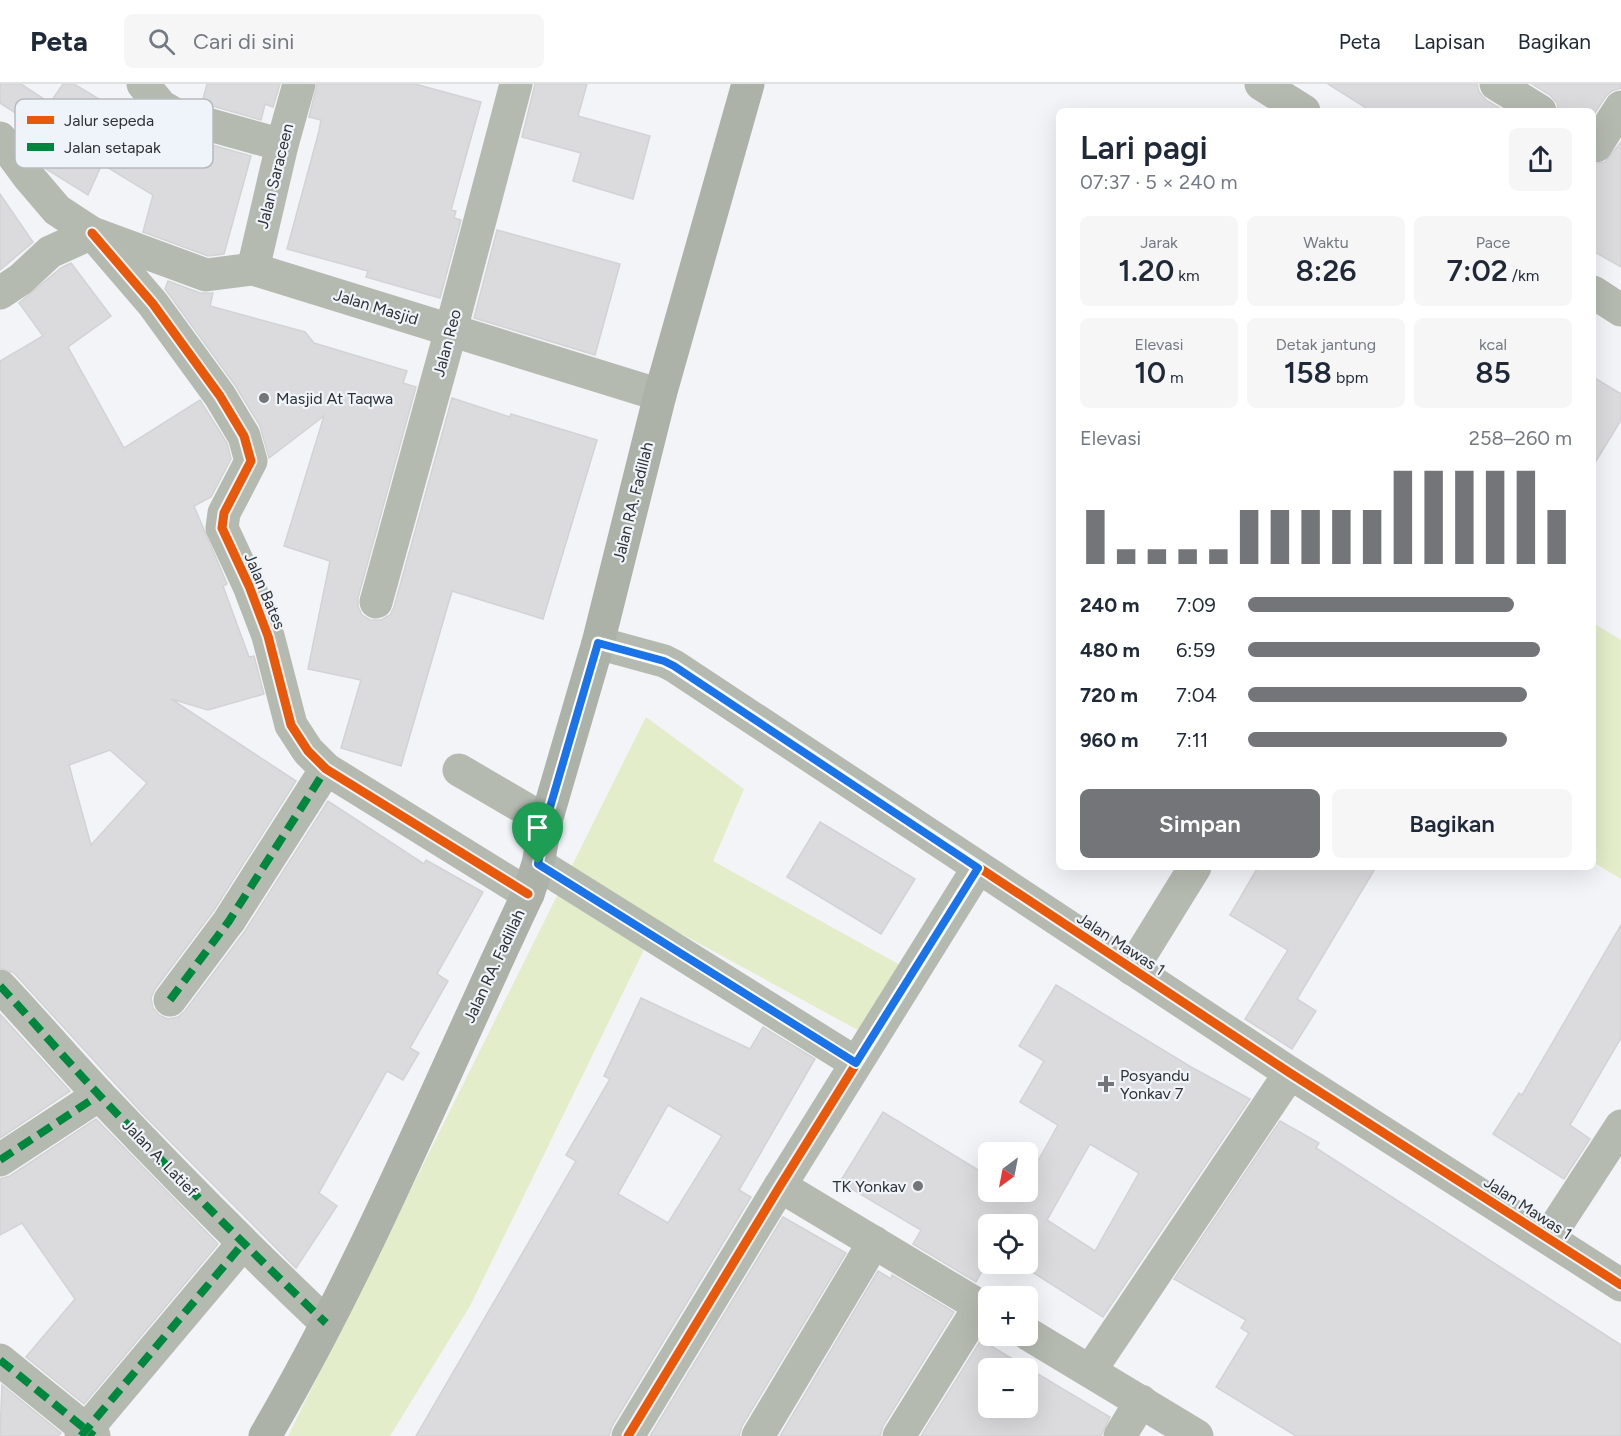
<!DOCTYPE html>
<html lang="id">
<head>
<meta charset="utf-8">
<style>
  body { margin:0; font-family:Figtree,sans-serif; background:#f6f6f7; color:#1f2937; height:100vh; display:flex; flex-direction:column; font-size:22px; white-space:nowrap }
  * { box-sizing:border-box; margin:0 }
  p { font-size:20px; color:#747a83 }
  .icon { flex:none; width:33px; height:33px; fill:none; stroke:currentColor; stroke-width:2; stroke-linecap:round; stroke-linejoin:round }
  .map { position:relative; flex:1; overflow:hidden }
  .drawer { position:absolute; left:1056px; top:24px; width:540px; height:762px; display:flex; flex-direction:column; background:#fff; border-radius:9px; box-shadow:0 6px 24px #0002 }
  .drawer>* { flex:none }
  .needle { width:39px; rotate:212deg }
  .tools { position:absolute; left:978px; top:1058px; display:grid; gap:12px }
  .tools a { display:grid; place-items:center; width:60px; height:60px; border-radius:9px; background:#fff; box-shadow:0 6px 24px #0002; font-size:30px }
  .pin { position:absolute; display:grid; place-items:center; width:51px; height:51px; color:#fff; margin:-62px -26px; border-radius:50% 50% 50% 0; rotate:-45deg; box-shadow:0 0 6px #0007 }
  .pin .icon { rotate:45deg }
  .round { display:grid; place-items:center; flex:none; width:63px; height:63px; border-radius:9px; background:#f6f6f7 }
  .overview { display:flex; align-items:center; justify-content:space-between; height:102px; padding:0 24px }
  h1 { font-size:33px; font-weight:600; line-height:45px }
  .metrics { display:grid; grid-template-columns:repeat(3,1fr); gap:9px; height:102px; padding:6px 24px }
  .metrics div { display:grid; align-content:center; border-radius:9px; background:#f6f6f7; text-align:center }
  .metrics b { font-size:30px; font-weight:600 }
  .metrics small { font-size:16px; font-weight:400 }
  .metrics p { font-size:16px }
  .chart { height:168px; padding:12px 24px }
  .chart p { display:flex; justify-content:space-between }
  .chart svg { width:100%; height:108px; margin-top:6px; stroke:#737578; stroke-width:6 }
  .action { display:flex; gap:12px; margin-top:auto; padding:12px 24px }
  .action a { flex:1; height:69px; border-radius:9px; background:#737578; color:#fff; font-size:24px; font-weight:600; line-height:69px; text-align:center }
  .action a+a { background:#f6f6f7; color:#1f2937 }
  ul { padding:0 24px; list-style:none; font-size:20px }
  li { display:grid; grid-template-columns:96px 72px 1fr; align-items:center; height:45px }
  li i { height:15px; border-radius:8px; background:#737578 }
  header { display:flex; align-items:center; gap:36px; box-sizing:border-box; height:84px; padding:0 30px; background:#fff; border-bottom:2px solid #e0e1e3 }
  header strong { font-size:28px }
  nav { display:flex; gap:33px; margin-inline-start:auto; font-size:21px }
  .search { width:420px; height:54px; background:#f6f6f7; display:flex; align-items:center; gap:15px; box-sizing:border-box; padding:0 21px; border-radius:9px; color:#747a83; font-size:22px }
  .map>svg:first-child { display:block }
  .green { fill:#e3edc9 }
  .building { fill:#dbdbdd; stroke:#d3d2d4; stroke-width:1.5; fill-rule:evenodd }
  .lines { fill:none; stroke-linecap:round; stroke-linejoin:round }
  .minor { stroke:#b5bab1; stroke-width:33 }
  .major { stroke:#acb2a8; stroke-width:33 }
  .quiet { stroke:#00873e; stroke-width:8; stroke-dasharray:15 8; stroke-linecap:butt }
  .cycleway-casing { stroke:#eff4fa; stroke-width:13 }
  .cycleway { stroke:#e8590c; stroke-width:9 }
  .route-casing { stroke:#fff; stroke-width:12 }
  .route { stroke:#1a73e8; stroke-width:8 }
  .poi-dot { fill:#737578; stroke:#eff4fa; stroke-width:2 }
  .labels { text-anchor:middle; dominant-baseline:central; stroke-width:4.5; stroke-linejoin:round; paint-order:stroke }
  .street-label { font-size:16px; fill:#2f3133; stroke:#eff4fa }
  .poi-label { font-size:16px; fill:#2f3133; stroke:#eff4fa; text-anchor:start }
  .key { fill:#eff4fa; stroke:#b5babe; stroke-width:1.5 }
  .key-label { font-size:16px; fill:#2f3133 }
</style>
</head>
<body>
<header>
<strong>Peta</strong>
<div class="search"><svg class="icon" aria-label="search" viewBox="0 0 24 24"><circle cx="10" cy="10" r="6"/><path d="M15 15l6 6"/></svg>Cari di sini</div>
<nav><a>Peta</a><a>Lapisan</a><a>Bagikan</a></nav>
</header>
<div class="map">
<svg width="1621" height="1352" viewBox="0 0 1621 1352">
  <rect width="100%" height="100%" fill="#f2f4f7"/>
  <!-- green -->
  <g class="green">
    <polygon points="1593,539 1621,556 1621,795 1593,778"/>
    <polygon points="646,633 744,705 713,777 900,881 876,956 658,837 470,1222 390,1352 288,1352"/>
  </g>
  <!-- building -->
  <g class="building">
    <polygon points="0,0 21,0 50,19 63,0 74,0 104,18 102,22 167,61 170,49 251,72 224,170 208,172 143,148 153,111 102,80 88,111 46,85 26,57 33,40 0,19"/>
    <polygon points="207,0 280,0 273,23 265,20 261,36 202,19"/>
    <polygon points="317,0 415,0 481,18 451,126 456,127 454,134 461,136 440,214 366,193 368,187 287,165 319,47 321,36 309,33"/>
    <polygon points="535,0 587,0 578,32 650,52 633,115 573,97 581,69 522,53"/>
    <polygon points="1328,0 1477,0 1479,8 1486,16 1504,27 1371,27"/>
    <polygon points="1532,0 1621,0 1621,4 1612,7 1606,12 1593,32 1593,27 1559,27 1557,19 1550,11"/>
    <polygon points="1621,58 1621,183 1593,167 1593,80 1605,78"/>
    <polygon points="0,110 33,158 0,186"/>
    <polygon points="497,146 620,180 595,271 474,234"/>
    <path d="M71 179 111 232 68 263 124 364 200 316 227 359 231 375 211 413 194 422 227 500 223 502 249 573 254 572 264 610 208 626 171 615 296 697 214 826 155 905 151 914 153 924 159 931 168 935 178 933 185 927 245 847 328 717 424 780 426 776 483 808 437 890 448 897 410 964 419 969 403 996 387 987 319 1109 337 1122 296 1184 142 1029 14 889 0 884V277L43 252 19 219 61 184ZM110 666 147 699 91 761 69 681Z"/>
    <polygon points="168,197 200,209 213,209 210,222 305,248 314,259 407,287 403,299 416,303 358,514 358,522 362,531 370,536 381,536 390,531 394,523 452,314 510,333 511,330 597,356 543,535 452,507 401,682 341,664 361,596 308,585 330,477 284,462 324,332 269,374 260,342 235,301 165,205"/>
    <polygon points="1593,293 1621,310 1621,336 1593,382"/>
    <polygon points="820,738 915,795 881,850 787,793"/>
    <polygon points="1258,783 1376,783 1297,915 1316,927 1292,965 1245,935 1288,866 1230,831"/>
    <polygon points="1621,841 1621,954 1570,1041 1590,1055 1564,1095 1493,1050 1519,1009 1522,1011"/>
    <path d="M1056 901 1191 983 1250 1015 1103 1233 1018 1179H1028V1140H988V1176L976 1198 913 1160 921 1146 840 1098 883 1028 988 1092V1107H1014L1019 1110 1021 1107H1028V1095L1058 1041 1020 1018 1044 977 1019 962ZM1090 1060 1139 1089 1095 1167 1047 1136Z"/>
    <path d="M641 914 750 965 763 943 815 975 739 1106 751 1113 612 1342 609 1352H416L576 1077 566 1071 610 995 604 992ZM668 1021 722 1052 668 1139 618 1110Z"/>
    <polygon points="0,930 70,1007 0,1054"/>
    <polygon points="96,1035 218,1160 84,1320 26,1273 75,1215 22,1139 0,1151 0,1095 10,1092"/>
    <polygon points="1280,1037 1319,1059 1316,1064 1621,1261 1621,1352 1296,1352 1216,1303 1249,1249 1241,1244 1246,1236 1174,1195"/>
    <polygon points="783,1133 846,1169 742,1342 739,1352 650,1352"/>
    <polygon points="878,1187 891,1195 892,1191 954,1228 883,1342 880,1352 780,1352"/>
    <path d="M981 1256 1110 1333 1101 1352H921ZM988 1284H1028V1323H988Z"/>
    <polygon points="2,1301 61,1349 58,1352 0,1352"/>
  </g>
  <g class="lines">
    <!-- minor -->
    <g class="minor">
      <polyline points="143,0 161,22 178,32 282,61"/>
      <polyline points="1261,0 1304,27"/>
      <polyline points="1496,0 1540,27"/>
      <polyline points="0,54 28,92 57,126 92,149 206,191 253,185 660,311"/>
      <polyline points="1596,62 1621,23"/>
      <polyline points="92,149 153,220 220,312 244,352 251,377 224,429 222,444 249,502 268,552 291,641 308,667 326,685 528,810"/>
      <polyline points="253,185 282,61 299,0"/>
      <polyline points="1593,208 1621,226"/>
      <polyline points="0,209 21,195 50,168 92,149"/>
      <polyline points="376,518 451,246 516,0"/>
      <polyline points="598,559 664,577 674,582 1290,989 1621,1201"/>
      <polyline points="459,686 546,737"/>
      <polyline points="538,780 856,979"/>
      <polyline points="1132,885 1195,783"/>
      <path d="M0 902C34 938 67 977 101 1013 174 1090 249 1166 326 1239"/>
      <polyline points="170,916 229,837 326,685"/>
      <polyline points="0,1076 99,1011"/>
      <polyline points="780,1102 988,1227"/>
      <polyline points="1548,1154 1621,1042"/>
      <polyline points="1028,1250 1197,1352"/>
      <polyline points="0,1276 94,1352"/>
      <polyline points="1090,1287 1290,989"/>
      <polyline points="81,1352 240,1163"/>
      <polyline points="628,1352 780,1102 978,784"/>
      <polyline points="758,1352 874,1158"/>
      <polyline points="899,1352 980,1222"/>
      <polyline points="1120,1352 1141,1317"/>
    </g>
    <!-- major -->
    <path class="major" d="M265 1352C367 1178 442 991 528 810L538 780 546 737 598 559 660 311 748 0"/>
    <!-- quiet -->
    <g class="quiet">
      <path d="M0 902C34 938 67 977 101 1013 174 1090 249 1166 326 1239"/>
      <polyline points="170,916 229,837 326,685"/>
      <polyline points="0,1076 99,1011"/>
      <polyline points="0,1276 94,1352"/>
      <polyline points="81,1352 240,1163"/>
    </g>
    <!-- cycleway casing -->
    <g class="cycleway-casing">
      <g id="cycleway">
        <polyline points="92,149 153,220 220,312 244,352 251,377 224,429 222,444 249,502 268,552 291,641 308,667 326,685 528,810"/>
        <polyline points="598,559 664,577 674,582 1290,989 1621,1201"/>
        <polyline points="628,1352 780,1102 978,784"/>
      </g>
    </g>
    <!-- cycleway -->
    <use href="#cycleway" class="cycleway"/>
  </g>
  <g class="lines">
    <!-- route casing -->
    <g class="route-casing">
      <polygon id="route" points="598,559 664,577 674,582 978,784 856,979 538,780 546,737"/>
    </g>
    <!-- route -->
    <use href="#route" class="route"/>
  </g>
  <!-- markers -->
  <g class="poi-dot">
    <circle cx="264" cy="314" r="6"/>
    <path d="M1103 991h6v6h6v6h-6v6h-6v-6h-6v-6h6z"/>
    <circle cx="918" cy="1102" r="6"/>
  </g>
  <g class="labels">
    <!-- street labels -->
    <g class="street-label">
      <text transform="translate(275 92) rotate(-76)">Jalan Saraceen</text>
      <text transform="translate(376 223) rotate(17)">Jalan Masjid</text>
      <text transform="translate(447 259) rotate(-75)">Jalan Reo</text>
      <text transform="translate(633 418) rotate(-76)">Jalan RA. Fadillah</text>
      <text transform="translate(265 507) rotate(67)">Jalan Bates</text>
      <text transform="translate(1121 860) rotate(33)">Jalan Mawas 1</text>
      <text transform="translate(494 882) rotate(-65)">Jalan RA. Fadillah</text>
      <text transform="translate(160 1074) rotate(46)">Jalan A. Latief</text>
      <text transform="translate(1528 1124) rotate(33)">Jalan Mawas 1</text>
    </g>
    <!-- poi labels -->
    <g class="poi-label">
      <text x="276" y="314">Masjid At Taqwa</text>
      <text x="1120" y="991">Posyandu<tspan x="1120" dy="18">Yonkav 7</tspan></text>
      <text x="906" y="1102" text-anchor="end">TK Yonkav</text>
    </g>
  </g>
  <!-- legend -->
  <rect x="15" y="15" width="198" height="69" rx="9" class="key"/>
  <rect x="27" y="32" width="27" height="8" fill="#e8590c"/>
  <rect x="27" y="59" width="27" height="8" fill="#00873e"/>
  <g class="key-label">
    <text x="64" y="42">Jalur sepeda</text>
    <text x="64" y="69">Jalan setapak</text>
  </g>
</svg>
<div class="tools">
<a><svg class="needle" viewBox="-14 -14 28 28"><path d="M0-13l5 13h-10z" fill="#e53935"/><path d="M0 13l5-13h-10z" fill="#747a83"/></svg></a>
<a><svg class="icon" aria-label="locate" viewBox="0 0 24 24"><circle cx="12" cy="12" r="6"/><path d="M12 2v4M12 18v4M2 12h4M18 12h4"/></svg></a>
<a>+</a>
<a>−</a>
</div>
<div class="pin" style="left:538px;top:780px;background:#1e9e55"><svg class="icon" aria-label="arrive" viewBox="0 0 24 24"><path d="M6 21V4h12l-3 4 3 4H6"/></svg></div>
<section class="drawer">
<div class="overview"><div><h1>Lari pagi</h1><p>07:37 · 5 × 240 m</p></div><a class="round"><svg class="icon" aria-label="share" viewBox="0 0 24 24"><path d="M12 15V3M7 8l5-5 5 5M5 13v7h14v-7"/></svg></a></div>
<div class="metrics">
<div><p>Jarak</p><b>1.20<small> km</small></b></div>
<div><p>Waktu</p><b>8:26</b></div>
<div><p>Pace</p><b>7:02<small> /km</small></b></div>
</div>
<div class="metrics">
<div><p>Elevasi</p><b>10<small> m</small></b></div>
<div><p>Detak jantung</p><b>158<small> bpm</small></b></div>
<div><p>kcal</p><b>85</b></div>
</div>
<div class="chart"><p><span>Elevasi</span>258–260 m</p>
<svg viewBox="0 0 160 44" preserveAspectRatio="none"><path d="M5 44V22M15 44V38M25 44V38M35 44V38M45 44V38M55 44V22M65 44V22M75 44V22M85 44V22M95 44V22M105 44V6M115 44V6M125 44V6M135 44V6M145 44V6M155 44V22"/></svg>
</div>
<ul>
<li><b>240 m</b>7:09<i style="width:82%"></i></li>
<li><b>480 m</b>6:59<i style="width:90%"></i></li>
<li><b>720 m</b>7:04<i style="width:86%"></i></li>
<li><b>960 m</b>7:11<i style="width:80%"></i></li>
</ul>
<div class="action"><a>Simpan</a><a>Bagikan</a></div>
</section>
</div>
</body>
</html>
